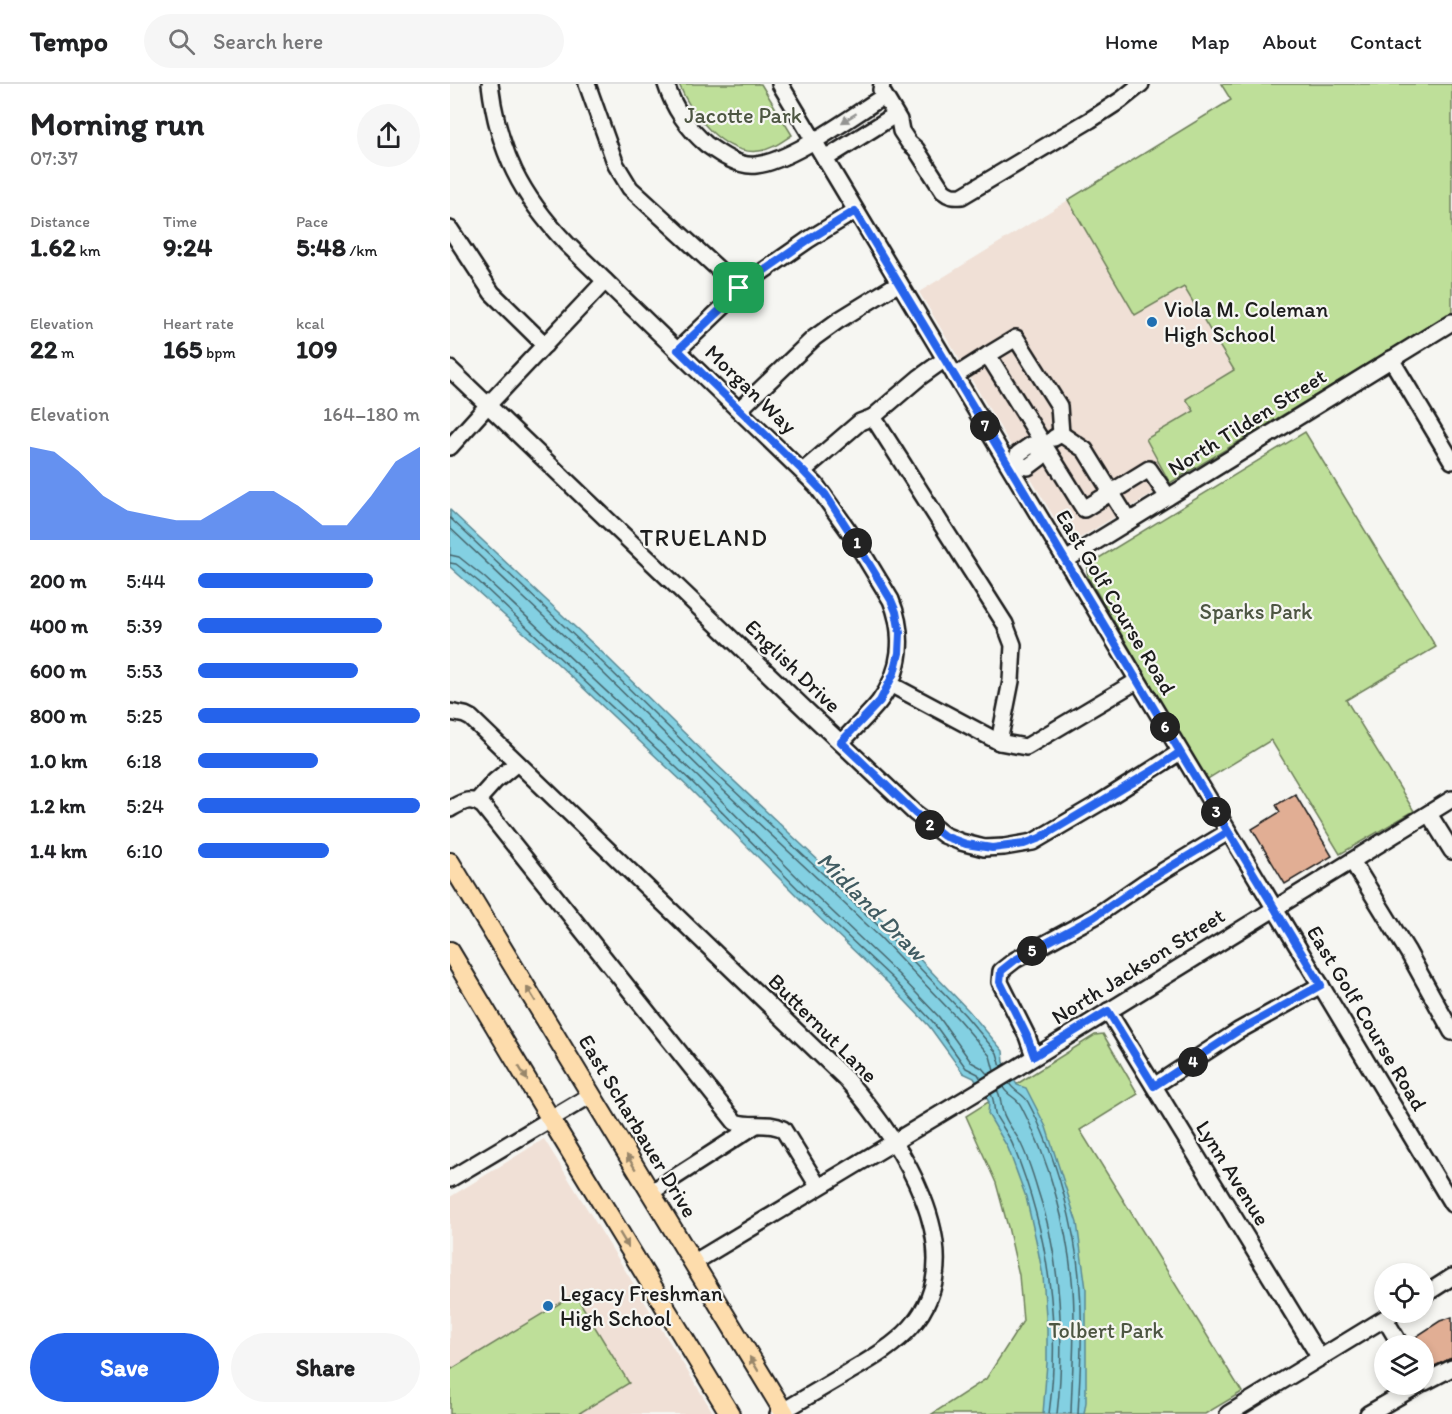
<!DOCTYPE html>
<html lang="en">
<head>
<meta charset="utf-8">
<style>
  body { margin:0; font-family:Itim,sans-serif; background:#f6f6f6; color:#202124; height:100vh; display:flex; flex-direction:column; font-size:22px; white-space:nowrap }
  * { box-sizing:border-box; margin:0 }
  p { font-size:20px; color:#757577 }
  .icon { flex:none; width:33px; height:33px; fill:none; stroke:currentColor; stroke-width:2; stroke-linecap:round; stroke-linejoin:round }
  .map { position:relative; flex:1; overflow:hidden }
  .drawer { display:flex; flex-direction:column; background:#fff; width:450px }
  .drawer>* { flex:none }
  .fabs { position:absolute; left:924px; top:1179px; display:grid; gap:12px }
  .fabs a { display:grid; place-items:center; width:60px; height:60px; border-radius:50%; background:#fff; box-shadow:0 3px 9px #0003; font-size:30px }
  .pin { position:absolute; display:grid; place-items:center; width:51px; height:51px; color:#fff; margin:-26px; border-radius:12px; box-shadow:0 3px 9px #0006 }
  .km { position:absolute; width:30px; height:30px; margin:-15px; border-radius:50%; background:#222; color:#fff; font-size:16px; line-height:30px; text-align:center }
  .round { display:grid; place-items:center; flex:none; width:63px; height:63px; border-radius:32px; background:#f6f6f6 }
  .summary { display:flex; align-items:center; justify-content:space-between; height:102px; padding:0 30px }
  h1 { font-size:33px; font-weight:800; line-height:45px }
  .metrics { display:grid; grid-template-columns:repeat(3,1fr); gap:9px; height:102px; padding:6px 30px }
  .metrics div { display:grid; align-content:center }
  .metrics b { font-size:26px; font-weight:800 }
  .metrics small { font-size:16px; font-weight:400 }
  .metrics p { font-size:16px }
  .chart { height:168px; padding:12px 30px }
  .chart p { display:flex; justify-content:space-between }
  .chart svg { width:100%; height:108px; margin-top:6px; fill:#2563eb; opacity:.7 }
  .primary-button { display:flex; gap:12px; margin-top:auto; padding:12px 30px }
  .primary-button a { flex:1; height:69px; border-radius:36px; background:#2563eb; color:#fff; font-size:24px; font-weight:800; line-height:69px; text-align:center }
  .primary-button a+a { background:#f6f6f6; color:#202124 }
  ul { padding:0 30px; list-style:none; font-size:20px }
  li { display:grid; grid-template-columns:96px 72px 1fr; align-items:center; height:45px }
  li i { height:15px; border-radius:8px; background:#2563eb }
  header { display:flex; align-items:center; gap:36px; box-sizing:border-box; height:84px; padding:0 30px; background:#fff; border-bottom:2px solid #e0e0e0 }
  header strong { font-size:28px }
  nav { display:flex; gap:33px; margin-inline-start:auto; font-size:21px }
  .search { width:420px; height:54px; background:#f6f6f6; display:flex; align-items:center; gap:15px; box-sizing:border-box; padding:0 21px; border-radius:33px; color:#757577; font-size:22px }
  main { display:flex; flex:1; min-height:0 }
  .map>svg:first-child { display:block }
  .built { fill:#f0e0d6 }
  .green { fill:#bedf99; stroke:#6d7e5a; stroke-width:1.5 }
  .water { fill:#83d0e2; stroke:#5a8893; stroke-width:1.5 }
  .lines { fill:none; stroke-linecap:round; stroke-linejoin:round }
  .shore { stroke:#45646b; stroke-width:1.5 }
  .building { fill:#e1ae94; stroke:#1c1c1c; stroke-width:1.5 }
  .minor-casing { stroke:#1c1c1c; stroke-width:20 }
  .major-casing { stroke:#1c1c1c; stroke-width:22 }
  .minor { stroke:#f6f6f2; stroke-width:15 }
  .major { stroke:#fddcac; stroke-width:18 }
  .oneway { fill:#949492 }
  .oneway2 { fill:#98866b }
  .route-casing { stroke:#fff; stroke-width:12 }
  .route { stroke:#2563eb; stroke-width:8 }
  .poi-dot { fill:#1f6fb2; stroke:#f6f6f2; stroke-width:2 }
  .labels { text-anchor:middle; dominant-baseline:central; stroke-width:4.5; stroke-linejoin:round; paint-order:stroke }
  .park-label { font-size:22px; fill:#4d5642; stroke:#f6f6f2 }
  .poi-label { font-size:22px; fill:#1c1c1c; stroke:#f6f6f2; text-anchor:start }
  .street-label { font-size:22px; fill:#1c1c1c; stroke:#f6f6f2 }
  .neighbourhood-label { font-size:24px; letter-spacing:1.5px; fill:#1c1c1c; stroke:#f6f6f2 }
  .water-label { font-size:24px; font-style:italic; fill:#405b61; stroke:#f6f6f2 }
</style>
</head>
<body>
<header>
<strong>Tempo</strong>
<div class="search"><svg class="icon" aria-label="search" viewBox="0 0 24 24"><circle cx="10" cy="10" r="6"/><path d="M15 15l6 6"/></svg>Search here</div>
<nav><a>Home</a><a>Map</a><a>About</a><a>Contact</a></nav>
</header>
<main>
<section class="drawer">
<div class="summary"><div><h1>Morning run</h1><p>07:37</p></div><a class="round"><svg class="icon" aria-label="share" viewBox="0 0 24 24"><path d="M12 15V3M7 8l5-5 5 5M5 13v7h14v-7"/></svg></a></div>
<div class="metrics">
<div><p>Distance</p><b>1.62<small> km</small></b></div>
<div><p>Time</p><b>9:24</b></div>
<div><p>Pace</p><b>5:48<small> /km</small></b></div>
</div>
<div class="metrics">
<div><p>Elevation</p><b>22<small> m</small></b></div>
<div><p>Heart rate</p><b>165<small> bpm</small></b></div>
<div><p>kcal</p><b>109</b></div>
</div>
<div class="chart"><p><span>Elevation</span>164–180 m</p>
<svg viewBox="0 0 160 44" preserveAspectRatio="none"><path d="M0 44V6L10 8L20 16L30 26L40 32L50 34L60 36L70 36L80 30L90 24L100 24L110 30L120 38L130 38L140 26L150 12L160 6V44z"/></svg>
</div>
<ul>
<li><b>200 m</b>5:44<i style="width:79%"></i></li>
<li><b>400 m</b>5:39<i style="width:83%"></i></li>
<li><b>600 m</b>5:53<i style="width:72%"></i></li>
<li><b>800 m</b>5:25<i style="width:100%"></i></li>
<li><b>1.0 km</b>6:18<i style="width:54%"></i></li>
<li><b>1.2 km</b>5:24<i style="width:100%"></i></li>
<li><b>1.4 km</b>6:10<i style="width:59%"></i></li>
</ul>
<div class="primary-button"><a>Save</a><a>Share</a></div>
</section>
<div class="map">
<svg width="1002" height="1330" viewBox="0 0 1002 1330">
  <rect width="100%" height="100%" fill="#f6f6f2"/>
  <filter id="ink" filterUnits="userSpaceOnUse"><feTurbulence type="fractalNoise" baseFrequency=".0167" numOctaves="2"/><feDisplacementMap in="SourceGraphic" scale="12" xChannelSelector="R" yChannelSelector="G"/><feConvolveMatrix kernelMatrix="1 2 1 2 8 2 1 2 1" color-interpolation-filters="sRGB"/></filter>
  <g filter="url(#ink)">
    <!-- built -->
    <g class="built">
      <polygon points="781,16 936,268 625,457 617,455 469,208"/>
      <polygon points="94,1055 264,1330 0,1330 0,1113"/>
    </g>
    <!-- green -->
    <g class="green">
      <path d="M229 0H311L342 51C331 58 321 66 309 67 274 72 240 29 229 0Z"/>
      <polygon points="771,0 1002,0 1002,229 720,399 696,355 744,327 736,315 784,286 734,203 685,231 618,116 781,16"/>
      <polygon points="855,348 986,563 896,616 964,727 890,770 821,656 756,696 638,493 637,487 639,480"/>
      <polygon points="653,950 688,1010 630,1046 792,1308 755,1330 482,1330 536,1295 573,1237 569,1191 558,1143 546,1099 516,1032 645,951"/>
      <polygon points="125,1210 179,1299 128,1330 0,1330 0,1286"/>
    </g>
    <!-- water -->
    <polygon class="water" points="0,426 157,573 267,681 440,844 519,927 553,967 554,978 567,1001 576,1004 596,1043 627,1139 636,1205 636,1318 634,1330 593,1330 597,1279 597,1245 593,1192 586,1156 576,1113 558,1064 538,1030 539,1018 524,994 513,989 479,942 438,899 357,822 238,703 91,564 0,483"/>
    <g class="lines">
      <!-- shore -->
      <g class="shore">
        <polyline points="0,434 152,578 262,686 435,848 515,931 547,969 551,983"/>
        <polyline points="0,444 147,583 257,691 430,853 509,936 540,972 544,987"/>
        <polyline points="0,471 9,473 34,493 248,693 366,812 448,890 489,933 521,978 532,984 538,991"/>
        <polyline points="0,479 6,480 29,498 243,699 361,818 443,895 483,938 516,984 528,990 531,995"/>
        <path d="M559 999C564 1008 573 1009 578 1018 606 1070 627 1147 630 1206 633 1247 630 1289 628 1330"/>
        <path d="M553 1003C557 1012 567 1013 571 1022 600 1076 618 1146 623 1206 626 1247 622 1289 621 1330"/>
        <path d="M547 1006C552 1014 550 1020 553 1028 556 1038 564 1047 569 1056 577 1071 583 1090 588 1107 611 1173 615 1261 607 1330"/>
        <path d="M541 1010C545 1017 543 1025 546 1032 552 1043 560 1052 564 1064 598 1147 611 1240 599 1330"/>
      </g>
    </g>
    <!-- building -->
    <g class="building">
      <polygon points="845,710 882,772 835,800 802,745 830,728 826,721"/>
      <polygon points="1002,1233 1002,1274 980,1284 974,1272 974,1262 968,1262 964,1254 990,1237"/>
    </g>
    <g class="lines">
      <!-- minor casing -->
      <g class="minor-casing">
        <g id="minor">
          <path d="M40 0C48 67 71 112 117 160L366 401 401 450 441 516C455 550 452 588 429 618 418 632 403 645 391 659"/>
          <polyline points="137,0 166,81 180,104 289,204"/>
          <path d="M216 0C223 23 238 45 256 60 270 70 288 83 306 81 342 77 402 32 434 12"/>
          <polyline points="330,0 1002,1120"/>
          <path d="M432 0 431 6 449 36 451 47 459 59 466 65 493 107C499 112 503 113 512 112L640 36 671 16 691 0"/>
          <polyline points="375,75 445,31"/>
          <polyline points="0,145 42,209 95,261"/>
          <polyline points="228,266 273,223 289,204 358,156 405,127"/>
          <polyline points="941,275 1002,377"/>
          <polyline points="0,285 356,626 465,729 494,751 511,758 534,764 554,763 583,758 651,718 730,668"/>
          <polyline points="505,292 538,271"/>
          <polyline points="290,325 364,254 389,236 449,199"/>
          <polyline points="423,333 470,293 495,275"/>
          <polyline points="611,350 609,322 566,254 538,271 634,425 699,385 718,413"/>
          <polyline points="604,354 611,350 635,366 679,437"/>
          <polygon points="581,361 590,363 590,374 578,383 567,381 568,370"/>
          <polyline points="0,363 37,322 155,197"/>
          <polyline points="353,387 410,338 423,333 555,540 563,561 561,597 549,658"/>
          <polyline points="616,476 1002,238"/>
          <polyline points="440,600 549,658 576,663 687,597"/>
          <path d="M0 628 15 631 21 634 396 995C447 1053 527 1168 461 1243 444 1262 421 1275 399 1288 375 1302 352 1316 328 1330"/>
          <polyline points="27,717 45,697 67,679"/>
          <path d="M0 725C12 718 21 712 33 722L285 1038C300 1044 318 1037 333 1045L368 1102"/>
          <polyline points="979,730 1002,767"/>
          <polyline points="902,777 958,868 1002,948"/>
          <polyline points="658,927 870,1274"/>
          <polyline points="584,972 577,952 550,898 551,887 565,876 644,833 695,798 778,748"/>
          <polyline points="704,1002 788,947 871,901"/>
          <polyline points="0,1095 141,1011"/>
          <polyline points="200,1109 306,1041"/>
          <polyline points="243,1179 565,985 1002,715"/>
          <polyline points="974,1211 1002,1193"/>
          <polyline points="935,1235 951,1262"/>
          <polyline points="974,1297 975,1298 1002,1284"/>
          <polyline points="778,1330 945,1228"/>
          <polyline points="918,1330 970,1300"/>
        </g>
      </g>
      <!-- major casing -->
      <g class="major-casing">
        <g id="major">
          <polyline points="0,778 335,1330"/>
          <polyline points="0,867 100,1034 280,1330"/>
        </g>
      </g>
      <!-- minor -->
      <use href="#minor" class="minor"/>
      <!-- major -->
      <use href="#major" class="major"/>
    </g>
    <!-- one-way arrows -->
    <defs><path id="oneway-solid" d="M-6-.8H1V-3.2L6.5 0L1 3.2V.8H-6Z" transform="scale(1.5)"/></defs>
    <use class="oneway" href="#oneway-solid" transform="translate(399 34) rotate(148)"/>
    <g class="oneway2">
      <use href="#oneway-solid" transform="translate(81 910) rotate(-121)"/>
      <use href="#oneway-solid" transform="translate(73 989) rotate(59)"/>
      <use href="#oneway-solid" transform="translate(181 1078) rotate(-121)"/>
      <use href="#oneway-solid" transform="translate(174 1156) rotate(59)"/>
      <use href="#oneway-solid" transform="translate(304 1280) rotate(-121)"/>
    </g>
  </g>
  <g class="lines" filter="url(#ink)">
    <!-- route casing -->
    <g class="route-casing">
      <path id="route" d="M289 204 273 223 228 266 353 387 375 410 401 450 441 516 446 528 450 549 449 569 444 589 430 617 391 658 465 729 494 752 516 760 542 764 574 760 590 754 707 684 730 668 871 901 788 947 704 1002 658 927 584 972 577 952 550 898 551 887 565 876 644 833 695 798 778 748C653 542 531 333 405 127L358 156 289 204"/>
    </g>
    <!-- route -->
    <use href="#route" class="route"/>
  </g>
  <!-- markers -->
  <g class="poi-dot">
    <circle cx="702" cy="238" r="6"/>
    <circle cx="98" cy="1222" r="6"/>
  </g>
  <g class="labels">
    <!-- park labels -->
    <g class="park-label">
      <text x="293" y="31">Jacotte Park</text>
      <text x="806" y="527">Sparks Park</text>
      <text x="656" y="1246">Tolbert Park</text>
    </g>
    <!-- poi labels -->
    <g class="poi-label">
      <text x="714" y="225">Viola M. Coleman<tspan x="714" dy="25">High School</tspan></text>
      <text x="110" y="1209">Legacy Freshman<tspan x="110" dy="25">High School</tspan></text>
    </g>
    <!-- street labels -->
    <g class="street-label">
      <text transform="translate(301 305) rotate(44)">Morgan Way</text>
      <text transform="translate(797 338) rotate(-32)">North Tilden Street</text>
      <text transform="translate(666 518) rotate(59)">East Golf Course Road</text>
      <text transform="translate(343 582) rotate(44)">English Drive</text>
      <text transform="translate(688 882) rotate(-32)">North Jackson Street</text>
      <text transform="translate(917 934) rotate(59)">East Golf Course Road</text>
      <text transform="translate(373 944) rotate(45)">Butternut Lane</text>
      <text transform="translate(188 1042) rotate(59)">East Scharbauer Drive</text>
      <text transform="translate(783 1089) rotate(58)">Lynn Avenue</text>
    </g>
    <!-- neighbourhood labels -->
    <g class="neighbourhood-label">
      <text x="254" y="453">TRUELAND</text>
    </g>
    <!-- water labels -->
    <g class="water-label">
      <text transform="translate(422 822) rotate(45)">Midland Draw</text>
    </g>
  </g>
</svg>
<div class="fabs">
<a><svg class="icon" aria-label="locate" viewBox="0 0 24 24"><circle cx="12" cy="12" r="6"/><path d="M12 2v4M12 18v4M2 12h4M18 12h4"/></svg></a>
<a><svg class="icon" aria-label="layers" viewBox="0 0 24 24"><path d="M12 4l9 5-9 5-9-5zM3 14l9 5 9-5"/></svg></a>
</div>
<div class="pin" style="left:289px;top:204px;background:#1e9e55"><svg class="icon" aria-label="arrive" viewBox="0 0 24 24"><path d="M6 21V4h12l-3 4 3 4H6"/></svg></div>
<b class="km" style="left:407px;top:459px">1</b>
<b class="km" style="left:480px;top:741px">2</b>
<b class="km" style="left:766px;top:728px">3</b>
<b class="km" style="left:743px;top:978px">4</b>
<b class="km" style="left:582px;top:867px">5</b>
<b class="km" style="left:715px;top:643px">6</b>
<b class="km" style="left:535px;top:342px">7</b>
</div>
</main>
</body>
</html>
